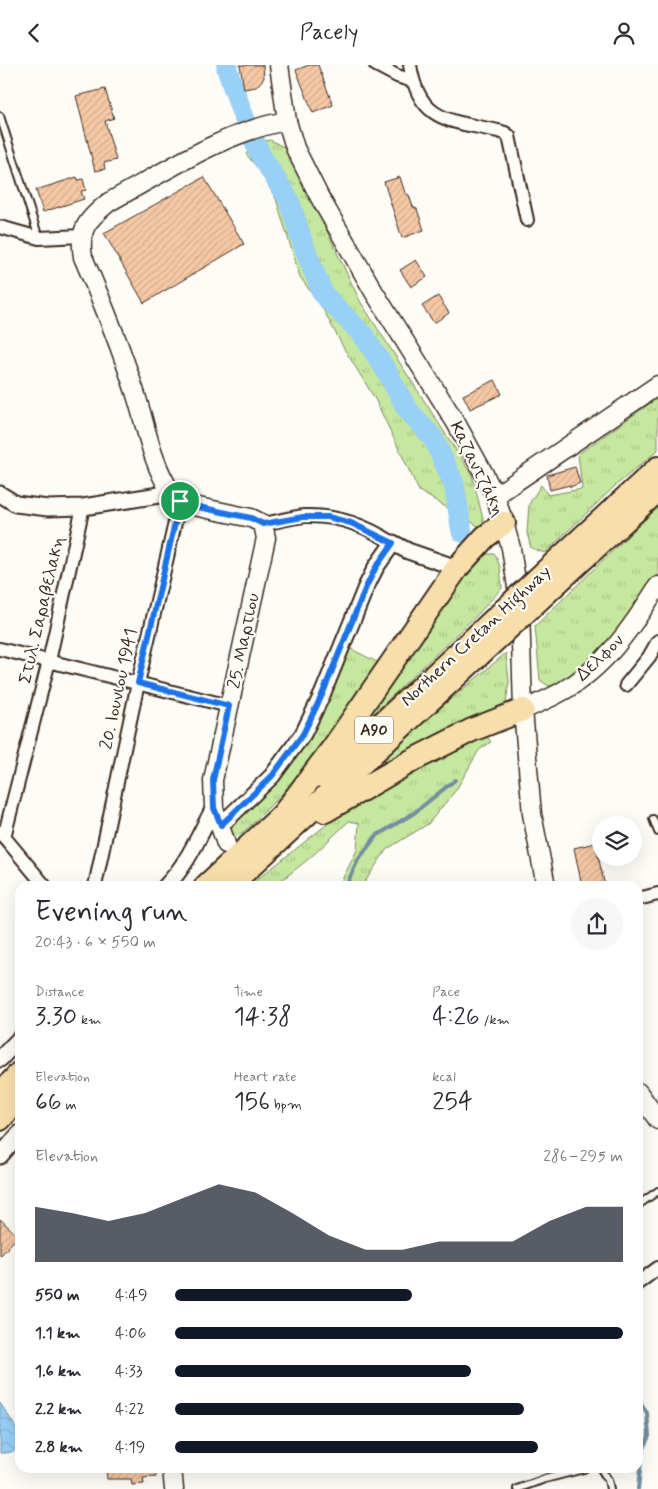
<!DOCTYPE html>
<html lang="en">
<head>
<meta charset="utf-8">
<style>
  body { margin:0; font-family:Mynerve,sans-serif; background:#f7f7f7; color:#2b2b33; height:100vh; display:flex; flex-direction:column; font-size:19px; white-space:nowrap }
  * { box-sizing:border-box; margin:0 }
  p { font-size:16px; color:#7c7c81 }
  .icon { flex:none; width:28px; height:28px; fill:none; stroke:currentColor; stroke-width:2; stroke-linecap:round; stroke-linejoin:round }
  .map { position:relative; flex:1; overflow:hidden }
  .side { position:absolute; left:15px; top:816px; width:628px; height:592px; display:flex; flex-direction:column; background:#fff; border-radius:15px; box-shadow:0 5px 20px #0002 }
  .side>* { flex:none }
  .fabs { position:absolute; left:592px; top:751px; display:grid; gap:10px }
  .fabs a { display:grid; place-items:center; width:50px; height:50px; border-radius:50%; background:#fff; box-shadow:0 5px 20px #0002; font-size:25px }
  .pin { position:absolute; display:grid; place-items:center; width:42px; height:42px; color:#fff; margin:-21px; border:2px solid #fff; border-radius:50%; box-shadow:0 1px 5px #0007 }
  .round { display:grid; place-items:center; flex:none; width:52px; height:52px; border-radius:26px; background:#f7f7f7 }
  .overview { display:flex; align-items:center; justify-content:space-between; height:85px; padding:0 20px }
  h1 { font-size:28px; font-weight:600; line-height:38px }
  .stats { display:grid; grid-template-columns:repeat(3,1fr); gap:8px; height:85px; padding:5px 20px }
  .stats div { display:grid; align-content:center }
  .stats b { font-size:25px; font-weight:600 }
  .stats small { font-size:14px; font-weight:400 }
  .stats p { font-size:14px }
  .chart { height:140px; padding:10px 20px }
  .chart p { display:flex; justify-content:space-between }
  .chart svg { width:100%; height:90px; margin-top:5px; fill:#111827; opacity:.7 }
  ul { padding:0 20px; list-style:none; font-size:16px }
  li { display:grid; grid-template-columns:80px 60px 1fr; align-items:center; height:38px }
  li i { height:12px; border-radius:6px; background:#111827 }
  header { display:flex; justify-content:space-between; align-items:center; height:65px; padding:0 20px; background:#fff; font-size:22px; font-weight:600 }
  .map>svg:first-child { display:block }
  .grass { fill:url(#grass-tufts); stroke:#80885e }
  .water { fill:url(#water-waves); stroke:#738ea0 }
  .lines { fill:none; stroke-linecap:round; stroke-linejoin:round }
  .stream { stroke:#738ea0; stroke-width:4 }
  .river { stroke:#98d0f7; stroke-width:21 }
  .building { fill:url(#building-hatch); stroke:#3b2a1e }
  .service-casing { stroke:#3b2a1e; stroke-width:10 }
  .minor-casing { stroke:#3b2a1e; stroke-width:16 }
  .tertiary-casing { stroke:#3b2a1e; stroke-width:19 }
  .secondary-casing { stroke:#3b2a1e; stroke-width:21 }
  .motorway-casing { stroke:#3b2a1e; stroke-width:26 }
  .service { stroke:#fdfcf7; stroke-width:6 }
  .minor { stroke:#fdfcf7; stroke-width:12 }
  .tertiary { stroke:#fdfcf7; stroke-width:15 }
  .secondary { stroke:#fdfcf7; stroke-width:18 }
  .motorway { stroke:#f8deab; stroke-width:22 }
  .motorway-bridge-casing { stroke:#3b2a1e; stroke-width:26; stroke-linecap:butt }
  .motorway-bridge { stroke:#f8deab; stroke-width:22 }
  .route-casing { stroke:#fff; stroke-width:10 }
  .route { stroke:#1a73e8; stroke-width:6 }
  .labels { text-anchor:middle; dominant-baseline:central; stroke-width:4.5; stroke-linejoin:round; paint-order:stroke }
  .shield { fill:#fdfcf7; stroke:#75695f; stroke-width:1 }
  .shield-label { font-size:16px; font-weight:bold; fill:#3b2a1e }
  .street-label { font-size:18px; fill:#3b2a1e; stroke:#fdfcf7 }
</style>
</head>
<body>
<header><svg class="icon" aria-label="back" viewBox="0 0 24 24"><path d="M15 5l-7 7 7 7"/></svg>Pacely<svg class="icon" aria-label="person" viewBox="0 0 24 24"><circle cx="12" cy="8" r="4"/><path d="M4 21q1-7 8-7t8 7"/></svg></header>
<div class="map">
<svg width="658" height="1424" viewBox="0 0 658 1424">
  <defs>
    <pattern id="grass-tufts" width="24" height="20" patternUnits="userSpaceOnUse" patternTransform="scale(1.25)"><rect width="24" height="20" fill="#c5e79f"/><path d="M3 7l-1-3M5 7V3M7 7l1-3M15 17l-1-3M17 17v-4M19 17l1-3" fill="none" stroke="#aac688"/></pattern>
    <pattern id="water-waves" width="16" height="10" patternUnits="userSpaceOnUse" patternTransform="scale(1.25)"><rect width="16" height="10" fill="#98d0f7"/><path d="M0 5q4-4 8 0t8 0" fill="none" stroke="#84b3d3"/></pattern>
    <pattern id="building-hatch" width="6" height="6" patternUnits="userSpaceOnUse" patternTransform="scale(1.25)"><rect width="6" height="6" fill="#f6c8a5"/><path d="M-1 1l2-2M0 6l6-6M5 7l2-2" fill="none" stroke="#d4ac8e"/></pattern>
  </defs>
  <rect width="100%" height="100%" fill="#fdfcf7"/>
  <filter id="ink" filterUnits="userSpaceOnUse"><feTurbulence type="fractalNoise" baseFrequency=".02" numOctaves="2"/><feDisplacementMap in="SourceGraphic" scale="10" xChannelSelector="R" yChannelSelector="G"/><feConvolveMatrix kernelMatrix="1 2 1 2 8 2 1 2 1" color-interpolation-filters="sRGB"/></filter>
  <g filter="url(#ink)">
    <!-- grass -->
    <g class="grass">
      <polygon points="270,75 288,84 360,236 472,410 484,458 483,464 419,426 374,332 343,282 323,244 300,212 276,134 259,105 246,89 258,77"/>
      <polygon points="658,333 658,385 615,421 545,488 531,483 527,468 529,439 541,420 548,430 582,424 578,389"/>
      <polygon points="658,442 658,513 623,564 584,602 562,618 548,621 540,615 535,561"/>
      <polygon points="484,489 495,489 500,502 502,523 479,548 350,671 465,506"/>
      <polygon points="349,583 385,601 329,677 278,733 245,766 233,773 230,758 294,696 328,633"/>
      <polygon points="506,588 509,616 506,639 358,717 409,669"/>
      <polygon points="485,669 491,677 479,685 456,725 428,759 387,784 362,821 339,821 357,785 359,758 349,756 311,792 282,815 262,821 249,821 374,722"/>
    </g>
    <!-- water -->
    <path class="water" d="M0 1338C10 1354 39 1389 0 1388Z"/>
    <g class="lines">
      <!-- stream -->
      <g class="stream">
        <polyline points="346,821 358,795 376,771 414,748 455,715"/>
        <polyline points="638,1333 647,1348 649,1371 642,1386 638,1424"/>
      </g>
      <!-- river -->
      <polyline class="river" points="227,0 227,4 241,45 260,89 289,135 303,179 323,229 363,270 386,305 407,344 433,373 454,419 462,467"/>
    </g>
    <!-- building -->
    <g class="building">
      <polygon points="240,0 263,0 264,13 256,22 244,24"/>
      <polygon points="309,0 318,0 333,40 313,48 296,5"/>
      <polygon points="105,24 114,53 105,56 116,95 104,98 105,104 95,106 76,31"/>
      <polygon points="77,112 78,115 83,114 86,125 81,126 84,134 43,147 36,125"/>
      <polygon points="204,112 244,179 144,238 104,168"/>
      <polygon points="400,112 405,128 409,130 413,142 417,144 424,165 402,173 384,117"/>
      <polygon points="416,195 427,212 411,222 400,205"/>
      <polygon points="438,231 449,248 434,258 422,241"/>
      <polygon points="495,315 502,329 470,344 463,330"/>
      <polygon points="575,402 580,418 570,422 570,420 550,425 547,410"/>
      <polygon points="595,778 605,821 582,821 574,783"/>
      <polygon points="0,1154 18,1171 0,1191"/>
      <polygon points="106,1404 155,1404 156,1412 143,1413 144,1419 132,1420 131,1414 107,1414"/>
    </g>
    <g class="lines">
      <!-- service casing -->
      <g class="service-casing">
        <g id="service">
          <polyline points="0,51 39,173"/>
          <polyline points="653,754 658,767"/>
          <polyline points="638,1140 658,1126"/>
          <polyline points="601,1404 608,1415 610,1424"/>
          <polyline points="517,1424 545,1414 584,1404"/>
        </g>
      </g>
      <!-- minor casing -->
      <g class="minor-casing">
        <g id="minor">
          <polyline points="376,0 397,11 413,16"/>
          <path d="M410 0C419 58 450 55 498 66L505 68 509 71 527 155"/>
          <polyline points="0,162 39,173 82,171"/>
          <path d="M263 459C277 457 291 452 305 451 336 450 367 461 393 478"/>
          <polyline points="0,584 229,641"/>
          <polyline points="626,620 649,592 658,576"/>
          <polyline points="0,767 45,821"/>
          <polyline points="4,772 49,596 83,442"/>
          <polyline points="95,821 138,618 180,436"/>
          <polyline points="638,834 658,829"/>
          <polyline points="638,1218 658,1203"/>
        </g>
      </g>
      <!-- tertiary casing -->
      <g class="tertiary-casing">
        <g id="tertiary">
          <polyline points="0,429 16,439 48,443 83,442 172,428"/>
          <polyline points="221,760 272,711 303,669 322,630 366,522 376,502 393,478 408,486 457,503"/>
          <path d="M166 821C188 799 199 770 214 743"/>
          <polyline points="0,994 20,973"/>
          <polyline points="0,1091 20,1068"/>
        </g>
      </g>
      <!-- secondary casing -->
      <g class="secondary-casing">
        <g id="secondary">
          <polyline points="279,0 287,56 295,83 319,131 374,227 456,358 483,407 495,431 504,458 511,483 520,542 523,645 532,749 546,821"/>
          <polyline points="495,431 658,320"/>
          <path d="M523 645C536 639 549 634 561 627 605 603 632 562 658 521"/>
          <path d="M226 779 214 743 213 715 266 473 263 459 251 453 189 440C182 437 176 433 171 427 151 397 146 360 135 327 120 280 102 236 83 192 78 164 88 154 109 137 163 108 225 66 287 56"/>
          <polyline points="638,1027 658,1055"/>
          <polyline points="172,1404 174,1424"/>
        </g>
      </g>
      <!-- motorway casing -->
      <g class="motorway-casing">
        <g id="motorway">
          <polyline points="547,505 658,403"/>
          <polyline points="558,517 658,425"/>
          <polyline points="324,712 468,579"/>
          <polyline points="325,746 413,695 472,665 523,645"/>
          <polyline points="281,752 333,683 457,503 485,472 504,458"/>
          <polyline points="206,821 291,742"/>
          <polyline points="229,821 479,590"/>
          <polyline points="0,1029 20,1008"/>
          <polyline points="0,1054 20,1032"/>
        </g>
      </g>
      <!-- service -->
      <use href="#service" class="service"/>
      <!-- minor -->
      <use href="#minor" class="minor"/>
      <!-- tertiary -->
      <use href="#tertiary" class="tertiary"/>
      <!-- secondary -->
      <use href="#secondary" class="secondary"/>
      <!-- motorway -->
      <use href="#motorway" class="motorway"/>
      <!-- motorway-bridge casing -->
      <g class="motorway-bridge-casing">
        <g id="motorway-bridge">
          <polyline points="468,579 547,505"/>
          <polyline points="479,590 558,517"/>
        </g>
      </g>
      <!-- motorway-bridge -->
      <use href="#motorway-bridge" class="motorway-bridge"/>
    </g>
  </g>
  <g class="lines" filter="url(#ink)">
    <!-- route casing -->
    <g class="route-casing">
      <polygon id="route" points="180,436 189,440 251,453 263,459 303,452 328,452 351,458 393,478 376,502 366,522 322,630 303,669 272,711 221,760 214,743 213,715 229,641 138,618"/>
    </g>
    <!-- route -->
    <use href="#route" class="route"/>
  </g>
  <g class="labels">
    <!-- shield labels -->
    <rect class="shield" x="355" y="651.5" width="38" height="27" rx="4"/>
    <g class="shield-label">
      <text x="374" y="665">Α90</text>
    </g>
    <!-- street labels -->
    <g class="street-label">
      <text transform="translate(477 404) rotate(64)">Καζαντζάκη</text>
      <text transform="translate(42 545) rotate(-77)">Στυλ. Σαραβελακη</text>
      <text transform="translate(476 571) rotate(-43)">Northern Cretan Highway</text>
      <text transform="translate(244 576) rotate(-78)">25. Μαρτιου</text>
      <text transform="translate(600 593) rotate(-44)">Δελφον</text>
      <text transform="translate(119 624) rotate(-78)">20. Ιουνιου 1941</text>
    </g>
  </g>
</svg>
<div class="fabs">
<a><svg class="icon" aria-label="layers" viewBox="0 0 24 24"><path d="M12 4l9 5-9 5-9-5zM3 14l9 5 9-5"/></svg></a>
</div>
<div class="pin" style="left:180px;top:436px;background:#1e9e55"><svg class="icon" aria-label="arrive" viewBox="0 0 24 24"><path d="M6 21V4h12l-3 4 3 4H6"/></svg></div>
<section class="side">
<div class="overview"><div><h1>Evening run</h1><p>20:43 · 6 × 550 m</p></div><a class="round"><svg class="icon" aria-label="share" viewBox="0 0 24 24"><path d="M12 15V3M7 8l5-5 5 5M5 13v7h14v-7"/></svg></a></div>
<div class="stats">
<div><p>Distance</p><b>3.30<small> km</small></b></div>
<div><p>Time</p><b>14:38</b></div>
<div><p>Pace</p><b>4:26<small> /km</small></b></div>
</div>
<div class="stats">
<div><p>Elevation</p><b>66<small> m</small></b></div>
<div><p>Heart rate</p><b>156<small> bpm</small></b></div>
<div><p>kcal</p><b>254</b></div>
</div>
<div class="chart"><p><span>Elevation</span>286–295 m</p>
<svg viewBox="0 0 160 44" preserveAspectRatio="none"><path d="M0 44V17L10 20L20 24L30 20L40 13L50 6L60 10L70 20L80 31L90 38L100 38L110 34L120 34L130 34L140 24L150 17L160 17V44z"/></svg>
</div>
<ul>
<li><b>550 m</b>4:49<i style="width:53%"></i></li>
<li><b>1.1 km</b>4:06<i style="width:100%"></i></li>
<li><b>1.6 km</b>4:33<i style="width:66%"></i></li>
<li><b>2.2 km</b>4:22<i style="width:78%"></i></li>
<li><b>2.8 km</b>4:19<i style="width:81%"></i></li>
</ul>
</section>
</div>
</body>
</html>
